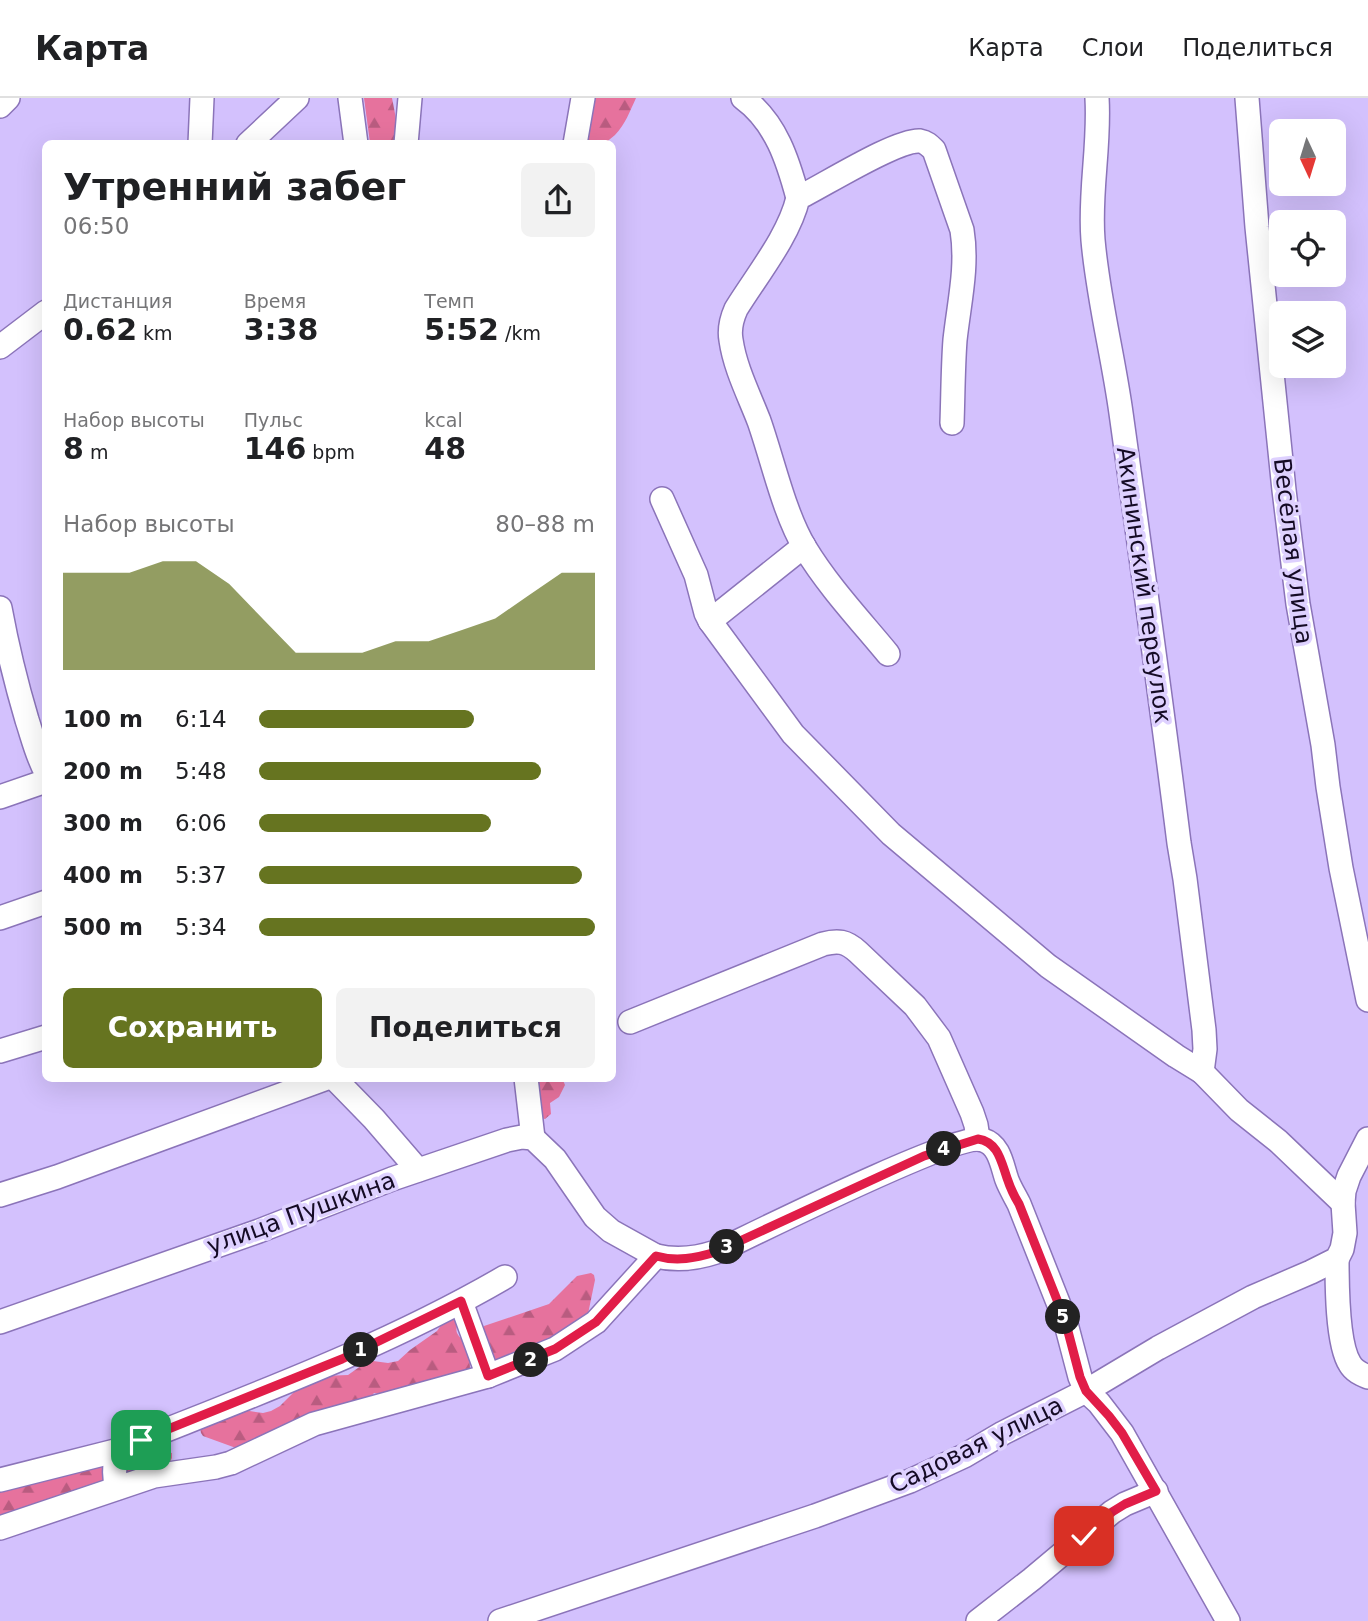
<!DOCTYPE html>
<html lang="ru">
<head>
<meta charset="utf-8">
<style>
  body { margin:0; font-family:"DejaVu Sans",sans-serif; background:#f2f2f2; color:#202124; height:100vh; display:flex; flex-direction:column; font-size:26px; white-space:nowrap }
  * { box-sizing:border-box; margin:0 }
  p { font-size:23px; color:#757577 }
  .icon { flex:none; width:38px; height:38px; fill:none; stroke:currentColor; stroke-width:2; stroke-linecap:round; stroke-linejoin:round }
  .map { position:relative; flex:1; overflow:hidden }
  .drawer { position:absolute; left:42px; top:42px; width:574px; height:942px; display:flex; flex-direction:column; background:#fff; border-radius:10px; box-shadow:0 7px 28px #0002 }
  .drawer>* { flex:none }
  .needle { width:46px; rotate:176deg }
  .tools { position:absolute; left:1269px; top:21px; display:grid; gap:14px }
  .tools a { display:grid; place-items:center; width:77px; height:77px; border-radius:10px; background:#fff; box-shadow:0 7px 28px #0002; font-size:35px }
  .pin { position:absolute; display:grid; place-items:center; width:60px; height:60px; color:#fff; margin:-30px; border-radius:14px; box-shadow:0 4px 10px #0006 }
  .km { position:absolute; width:35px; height:35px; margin:-18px; border-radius:50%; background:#222; color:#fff; font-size:19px; line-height:35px; text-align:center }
  .round { display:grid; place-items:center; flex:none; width:74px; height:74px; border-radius:10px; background:#f2f2f2 }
  .summary { display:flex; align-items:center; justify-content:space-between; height:119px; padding:0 21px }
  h1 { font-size:38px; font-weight:700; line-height:52px }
  .figures { display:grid; grid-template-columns:repeat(3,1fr); gap:10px; height:119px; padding:7px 21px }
  .figures div { display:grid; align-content:center }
  .figures b { font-size:30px; font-weight:700 }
  .figures small { font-size:19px; font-weight:400 }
  .figures p { font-size:19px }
  .chart { height:196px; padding:14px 21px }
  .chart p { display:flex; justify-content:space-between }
  .chart svg { width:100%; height:126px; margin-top:7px; fill:#667420; opacity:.7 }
  .action { display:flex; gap:14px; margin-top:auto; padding:14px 21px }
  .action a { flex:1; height:80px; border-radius:10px; background:#667420; color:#fff; font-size:28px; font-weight:700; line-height:80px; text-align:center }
  .action a+a { background:#f2f2f2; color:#202124 }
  ul { padding:0 21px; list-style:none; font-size:23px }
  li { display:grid; grid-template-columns:112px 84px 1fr; align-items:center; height:52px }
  li i { height:18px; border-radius:9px; background:#667420 }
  header { display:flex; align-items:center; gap:42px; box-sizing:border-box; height:98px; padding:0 35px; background:#fff; border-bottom:2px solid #e0e0e0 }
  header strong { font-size:33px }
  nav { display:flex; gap:38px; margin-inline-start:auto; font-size:24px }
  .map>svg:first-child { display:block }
  .forest { fill:url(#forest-firs) }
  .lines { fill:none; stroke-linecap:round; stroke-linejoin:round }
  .minor-casing { stroke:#8b74b9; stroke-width:26 }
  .minor { stroke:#fff; stroke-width:23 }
  .route-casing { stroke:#fff; stroke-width:14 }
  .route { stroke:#e11d48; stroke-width:9 }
  .labels { text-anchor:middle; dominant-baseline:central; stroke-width:7; stroke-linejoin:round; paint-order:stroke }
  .street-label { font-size:24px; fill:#150b25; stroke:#ded1ff }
</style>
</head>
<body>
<header>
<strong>Карта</strong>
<nav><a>Карта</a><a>Слои</a><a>Поделиться</a></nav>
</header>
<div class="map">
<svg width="1368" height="1523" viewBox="0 0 1368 1523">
  <defs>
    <pattern id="forest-firs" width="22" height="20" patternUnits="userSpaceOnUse" patternTransform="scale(1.75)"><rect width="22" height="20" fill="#e6729d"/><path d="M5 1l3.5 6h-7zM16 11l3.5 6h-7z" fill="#b95c80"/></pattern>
  </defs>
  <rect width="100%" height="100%" fill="#d3c1fd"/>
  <!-- forest -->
  <g class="forest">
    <polygon points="364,0 392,0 398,31 398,45 370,45"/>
    <path d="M596 0H636C630 13 625 27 615 37 612 40 608 42 606 45L580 46 593 6Z"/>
    <polygon points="530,980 562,980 565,987 559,999 550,1005 551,1016 545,1021 540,1020"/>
    <polygon points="591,1175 594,1177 595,1182 588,1216 546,1245 530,1246 523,1248 518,1255 494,1269 481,1237 484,1228 549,1206 577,1178"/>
    <path d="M457 1219C459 1225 455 1230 457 1235 459 1239 462 1241 464 1244 469 1253 470 1262 470 1272L385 1297 374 1295 371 1299 236 1350 203 1338 201 1335 200 1330 243 1312 263 1315 271 1313 280 1308 299 1289 323 1278 348 1277 365 1265 373 1263 388 1265 398 1263 410 1252 437 1233 446 1220Z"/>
    <path d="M156 1352 172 1355V1360L167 1370 128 1381 121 1367C131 1356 141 1354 156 1352Z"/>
    <polygon points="96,1368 103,1368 108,1375 108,1384 0,1424 0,1388"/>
  </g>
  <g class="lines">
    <!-- minor casing -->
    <g class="minor-casing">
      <g id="minor">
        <polyline points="350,0 356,46"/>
        <path d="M743 0C776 24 788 63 798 100"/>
        <path d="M1097 0C1100 48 1089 95 1093 142 1098 200 1113 257 1121 315 1141 458 1161 601 1179 745L1185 781 1204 932 1205 951 1202 974"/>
        <polyline points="1247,0 1257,129 1284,392 1298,506 1323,647 1328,689 1341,770 1368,902"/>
        <polyline points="0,8 8,0"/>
        <polyline points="200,46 202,0"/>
        <polyline points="248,46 297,0"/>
        <polyline points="406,46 410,0"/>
        <polyline points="575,46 583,0"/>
        <polyline points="0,249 46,214"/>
        <polyline points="662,401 696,477 706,515 710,523 793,636 891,736 1048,868 1176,958 1202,974 1239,1012 1278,1043 1343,1105"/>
        <path d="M0 510C7 548 16 585 27 622 33 640 37 658 46 674"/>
        <polyline points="710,523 804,448"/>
        <path d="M888 556C860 522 828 488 805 450 784 415 773 363 759 323 749 297 735 270 731 242 729 231 732 220 736 211 757 177 789 138 798 100 823 88 897 41 920 43 926 44 929 47 934 52L962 132C968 169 959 205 955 242 953 269 953 297 952 325"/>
        <polyline points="0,699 46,683"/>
        <polyline points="0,820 46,804"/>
        <path d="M630 924 823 846C838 842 846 843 858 854L915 908 939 940 972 1015 976 1027 978 1041"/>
        <polyline points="0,953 46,939"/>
        <polyline points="334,980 374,1021 418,1072"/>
        <polyline points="526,980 533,1040"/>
        <polyline points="0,1097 57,1079 327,980"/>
        <path d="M1337 1161C1337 1186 1337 1246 1350 1266 1354 1273 1361 1276 1368 1279"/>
        <polyline points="461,1204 488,1278"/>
        <polyline points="0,1224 259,1133 392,1081 507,1042 522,1039 533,1040 555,1061 595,1119 611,1133 656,1158"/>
        <polyline points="0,1382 119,1352"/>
        <path d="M117 1390C113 1377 114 1365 119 1352L141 1342C264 1293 390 1246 505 1179"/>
        <path d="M0 1430 154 1378 216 1369 231 1365 314 1326 488 1278 555 1251 596 1224 656 1158C677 1163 695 1161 716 1154 752 1137 958 1034 983 1042 1000 1047 1002 1068 1007 1082 1010 1090 1015 1098 1019 1106L1065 1222 1080 1279 1086 1293 1099 1305 1122 1335 1228 1523"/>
        <polyline points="500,1523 815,1418 910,1383 964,1358 1003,1335 1086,1293 1158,1250 1253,1199 1311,1174 1337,1161 1342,1151 1345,1135 1343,1105 1344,1093 1349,1078 1368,1041"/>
        <polyline points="978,1523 1032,1481 1112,1414 1125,1406 1156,1393"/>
      </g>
    </g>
    <!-- minor -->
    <use href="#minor" class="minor"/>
  </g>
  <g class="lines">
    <!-- route casing -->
    <g class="route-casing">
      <path id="route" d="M141 1342 342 1261 461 1203 488 1278 555 1251 596 1224 656 1158C677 1164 695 1160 716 1154L924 1058 978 1041C998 1044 1001 1063 1007 1080 1010 1089 1014 1098 1019 1106L1065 1222 1080 1279 1086 1293 1109 1318 1122 1335 1156 1393 1125 1406 1112 1414 1084 1438"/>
    </g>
    <!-- route -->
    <use href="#route" class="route"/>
  </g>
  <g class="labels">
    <!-- street labels -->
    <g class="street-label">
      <text transform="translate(1293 453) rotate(83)">Весёлая улица</text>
      <text transform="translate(1144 487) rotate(82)">Акининский переулок</text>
      <text transform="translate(301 1115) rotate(-20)">улица Пушкина</text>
      <text transform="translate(976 1347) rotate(-26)">Садовая улица</text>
    </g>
  </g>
</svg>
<div class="tools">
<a><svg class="needle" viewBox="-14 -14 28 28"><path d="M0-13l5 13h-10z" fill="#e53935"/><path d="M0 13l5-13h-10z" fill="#757577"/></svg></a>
<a><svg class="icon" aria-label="locate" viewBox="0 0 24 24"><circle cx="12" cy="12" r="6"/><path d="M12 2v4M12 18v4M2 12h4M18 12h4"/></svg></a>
<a><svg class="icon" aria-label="layers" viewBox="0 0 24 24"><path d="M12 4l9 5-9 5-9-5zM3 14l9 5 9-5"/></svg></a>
</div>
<div class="pin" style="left:141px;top:1342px;background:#1e9e55"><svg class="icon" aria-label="arrive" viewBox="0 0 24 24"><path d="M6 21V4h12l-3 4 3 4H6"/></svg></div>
<div class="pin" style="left:1084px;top:1438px;background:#d93025"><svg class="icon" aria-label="check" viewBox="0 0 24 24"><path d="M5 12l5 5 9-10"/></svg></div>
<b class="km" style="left:361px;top:1252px">1</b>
<b class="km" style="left:531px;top:1262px">2</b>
<b class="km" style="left:727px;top:1149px">3</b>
<b class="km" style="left:944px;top:1051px">4</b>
<b class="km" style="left:1063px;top:1219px">5</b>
<section class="drawer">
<div class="summary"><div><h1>Утренний забег</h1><p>06:50</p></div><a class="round"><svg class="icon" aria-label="share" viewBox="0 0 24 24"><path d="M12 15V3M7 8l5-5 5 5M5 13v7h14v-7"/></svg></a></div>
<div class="figures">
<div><p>Дистанция</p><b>0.62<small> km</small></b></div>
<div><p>Время</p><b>3:38</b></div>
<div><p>Темп</p><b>5:52<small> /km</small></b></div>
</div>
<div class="figures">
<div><p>Набор высоты</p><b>8<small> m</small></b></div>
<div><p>Пульс</p><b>146<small> bpm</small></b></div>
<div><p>kcal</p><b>48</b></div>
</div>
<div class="chart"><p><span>Набор высоты</span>80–88 m</p>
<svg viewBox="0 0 160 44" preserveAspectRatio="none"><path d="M0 44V10L10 10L20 10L30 6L40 6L50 14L60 26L70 38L80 38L90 38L100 34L110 34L120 30L130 26L140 18L150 10L160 10V44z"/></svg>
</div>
<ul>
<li><b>100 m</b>6:14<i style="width:64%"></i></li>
<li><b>200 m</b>5:48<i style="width:84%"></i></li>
<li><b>300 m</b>6:06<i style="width:69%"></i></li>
<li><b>400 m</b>5:37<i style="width:96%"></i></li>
<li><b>500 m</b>5:34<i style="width:100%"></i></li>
</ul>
<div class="action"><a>Сохранить</a><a>Поделиться</a></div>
</section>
</div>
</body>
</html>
